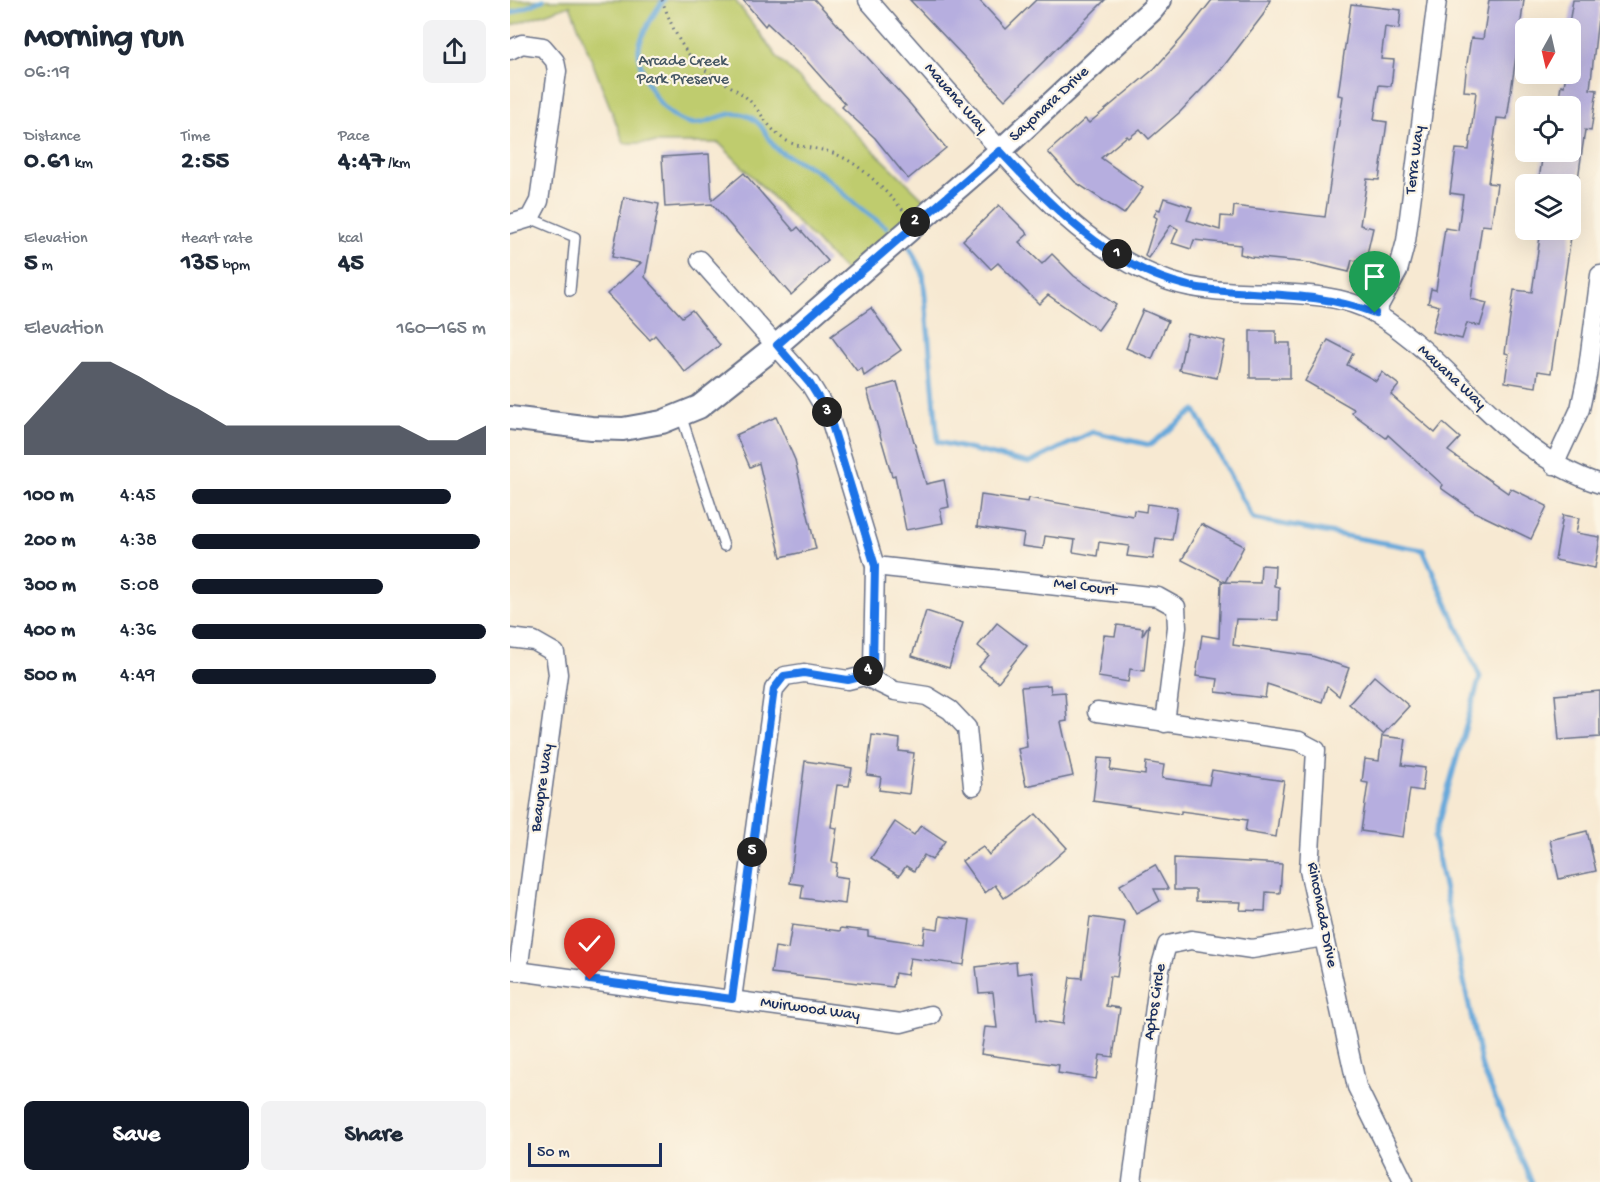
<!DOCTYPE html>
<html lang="en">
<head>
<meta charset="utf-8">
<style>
  body { margin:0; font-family:"Gochi Hand",sans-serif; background:#f2f2f3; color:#1f2937; height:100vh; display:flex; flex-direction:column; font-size:22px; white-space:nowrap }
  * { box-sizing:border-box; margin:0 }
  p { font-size:20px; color:#747a83 }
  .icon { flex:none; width:33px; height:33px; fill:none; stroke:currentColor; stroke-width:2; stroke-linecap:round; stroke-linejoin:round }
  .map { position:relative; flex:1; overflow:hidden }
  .details { display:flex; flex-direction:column; background:#fff; width:510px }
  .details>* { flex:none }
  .needle { width:39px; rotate:188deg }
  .tools { position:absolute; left:1005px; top:18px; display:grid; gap:12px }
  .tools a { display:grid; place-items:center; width:66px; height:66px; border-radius:9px; background:#fff; box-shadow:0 6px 24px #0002; font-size:30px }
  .scale { position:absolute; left:18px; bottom:15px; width:134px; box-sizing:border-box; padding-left:6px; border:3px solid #1b2f5e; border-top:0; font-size:16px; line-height:21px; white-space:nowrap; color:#1b2f5e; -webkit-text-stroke:4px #fcf5e5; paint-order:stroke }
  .pin { position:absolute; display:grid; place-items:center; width:51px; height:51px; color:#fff; margin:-62px -26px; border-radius:50% 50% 50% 0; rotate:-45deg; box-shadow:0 0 6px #0007 }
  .pin .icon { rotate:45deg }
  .km { position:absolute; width:30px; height:30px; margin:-15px; border-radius:50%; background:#222; color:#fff; font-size:16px; line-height:30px; text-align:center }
  .round { display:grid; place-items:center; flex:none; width:63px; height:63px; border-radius:9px; background:#f2f2f3 }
  .head { display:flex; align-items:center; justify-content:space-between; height:102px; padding:0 24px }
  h1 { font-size:33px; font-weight:800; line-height:45px }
  .stats { display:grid; grid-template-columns:repeat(3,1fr); gap:9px; height:102px; padding:6px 24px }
  .stats div { display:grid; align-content:center }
  .stats b { font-size:26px; font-weight:800 }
  .stats small { font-size:16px; font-weight:400 }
  .stats p { font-size:16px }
  .chart { height:168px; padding:12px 24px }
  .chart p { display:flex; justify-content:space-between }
  .chart svg { width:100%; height:108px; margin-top:6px; fill:#111827; opacity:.7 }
  .action { display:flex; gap:12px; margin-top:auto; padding:12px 24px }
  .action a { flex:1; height:69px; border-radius:9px; background:#111827; color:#fff; font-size:24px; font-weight:800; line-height:69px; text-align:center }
  .action a+a { background:#f2f2f3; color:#1f2937 }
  ul { padding:0 24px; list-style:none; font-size:20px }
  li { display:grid; grid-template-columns:96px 72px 1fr; align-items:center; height:45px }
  li i { height:15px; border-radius:8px; background:#111827 }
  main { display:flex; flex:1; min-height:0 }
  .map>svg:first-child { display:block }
  .green { fill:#bfcc6e; stroke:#6d7e66; stroke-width:1.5 }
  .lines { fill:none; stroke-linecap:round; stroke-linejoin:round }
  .stream { stroke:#66a8da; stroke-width:5 }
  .building { fill:#b6aedf }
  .service-casing { stroke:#687087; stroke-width:12 }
  .minor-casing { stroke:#687087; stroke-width:21 }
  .tertiary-casing { stroke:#687087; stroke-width:26 }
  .path { stroke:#687087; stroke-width:3; stroke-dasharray:1.5 4.5; stroke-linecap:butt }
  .service { stroke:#fff; stroke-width:9 }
  .minor { stroke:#fff; stroke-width:18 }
  .tertiary { stroke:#fff; stroke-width:22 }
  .route-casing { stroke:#fff; stroke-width:12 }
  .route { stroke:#1a73e8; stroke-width:8 }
  .labels { text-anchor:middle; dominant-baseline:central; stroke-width:4.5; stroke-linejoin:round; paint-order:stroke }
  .park-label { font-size:16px; fill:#445662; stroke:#fcf5e5 }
  .street-label { font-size:16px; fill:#1b2f5e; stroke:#fcf5e5 }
</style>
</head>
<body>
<main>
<section class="details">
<div class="head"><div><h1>Morning run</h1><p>06:19</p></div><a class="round"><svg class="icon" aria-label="share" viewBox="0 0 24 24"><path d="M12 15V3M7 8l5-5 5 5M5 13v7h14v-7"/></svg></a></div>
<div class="stats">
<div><p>Distance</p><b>0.61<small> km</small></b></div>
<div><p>Time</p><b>2:55</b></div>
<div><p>Pace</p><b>4:47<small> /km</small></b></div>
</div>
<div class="stats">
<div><p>Elevation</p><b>5<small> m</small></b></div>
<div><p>Heart rate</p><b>135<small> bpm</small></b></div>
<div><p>kcal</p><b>45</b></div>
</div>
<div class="chart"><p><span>Elevation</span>160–165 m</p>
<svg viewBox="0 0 160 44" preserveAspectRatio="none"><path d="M0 44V32L10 19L20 6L30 6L40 12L50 19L60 25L70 32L80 32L90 32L100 32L110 32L120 32L130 32L140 38L150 38L160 32V44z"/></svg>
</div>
<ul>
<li><b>100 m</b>4:45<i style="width:88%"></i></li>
<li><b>200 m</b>4:38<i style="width:98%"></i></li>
<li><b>300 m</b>5:08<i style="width:65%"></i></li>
<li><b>400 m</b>4:36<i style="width:100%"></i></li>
<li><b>500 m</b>4:49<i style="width:83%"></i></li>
</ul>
<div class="action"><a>Save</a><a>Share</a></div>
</section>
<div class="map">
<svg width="1090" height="1182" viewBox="0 0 1090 1182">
  <rect width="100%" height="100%" fill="#fcf5e5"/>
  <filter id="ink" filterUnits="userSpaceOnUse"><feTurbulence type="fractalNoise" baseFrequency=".0167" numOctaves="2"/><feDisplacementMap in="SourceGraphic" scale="12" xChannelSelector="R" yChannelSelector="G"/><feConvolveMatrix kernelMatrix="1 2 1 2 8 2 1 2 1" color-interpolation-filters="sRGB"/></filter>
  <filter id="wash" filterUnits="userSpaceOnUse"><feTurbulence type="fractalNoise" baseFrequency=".008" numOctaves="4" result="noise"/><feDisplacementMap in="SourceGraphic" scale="24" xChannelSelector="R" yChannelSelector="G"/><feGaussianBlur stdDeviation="1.35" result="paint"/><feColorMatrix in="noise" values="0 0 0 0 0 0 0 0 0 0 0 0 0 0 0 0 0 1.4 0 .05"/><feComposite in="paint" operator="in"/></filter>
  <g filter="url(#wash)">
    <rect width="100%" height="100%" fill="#f7e9d2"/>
    <!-- green -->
    <polygon class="green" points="0,0 225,0 268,58 422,207 342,278 209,143 114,143 60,5 0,26"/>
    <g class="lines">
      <!-- stream -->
      <g class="stream">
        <path d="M154 0C146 9 130 37 129 48 127 74 152 117 179 123 201 127 218 105 240 117 255 124 257 142 269 151 280 158 294 163 305 170 320 179 330 191 343 202 353 211 365 219 376 227"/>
        <polyline points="0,14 33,0"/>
        <polyline points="400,248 413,274 428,442 519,463 583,432 640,445 685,410 743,519 913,550 970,677 924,838 972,1068 1022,1182"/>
      </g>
    </g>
    <g id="blocks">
      <!-- building -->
      <g class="building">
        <polygon points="233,0 305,0 401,105 436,148 398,179 365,138 332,107 335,104 294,58 257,23 255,26"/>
        <polygon points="400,0 469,0 496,29 526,0 595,0 495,100"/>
        <polygon points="702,0 760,0 753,15 713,67 670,112 639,139 630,129 619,138 617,136 591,158 633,188 614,214 565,182 538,152 575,119 579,123 644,69 672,38"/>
        <polygon points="979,0 1014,0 997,119 987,118 978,183 987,184 981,226 972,225 961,299 977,303 970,326 957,323 952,339 922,332 929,306 918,303 921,289 926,290 935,228 948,230 953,195 940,193 942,178 946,149 959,150 966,92 954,91 957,63 961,38 973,39"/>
        <polygon points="1063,0 1090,0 1080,89 1087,90 1081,131 1075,130 1067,186 1029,180 1033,152 1060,152 1060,106 1048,106 1051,85 1054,86 1056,74 1060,74 1059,23"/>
        <polygon points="841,4 891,10 889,29 875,27 871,59 884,60 881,86 869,85 864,120 877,122 869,180 857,179 850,225 863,228 855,263 842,260 839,272 801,263 740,257 730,254 731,245 684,240 681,249 662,243 668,229 661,225 638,258 635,256 647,218 644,216 647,209 650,210 654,198 682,207 677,220 710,230 711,216 723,217 724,206 815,217 833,96 828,95"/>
        <polygon points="199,154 202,200 234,173 284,231 288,227 318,261 281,295 202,204 155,207 152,157"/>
        <polygon points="114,197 149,204 135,277 172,317 182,310 210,345 175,372 145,335 140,340 97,294 131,263 102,257"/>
        <polygon points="489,205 518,234 509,242 532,264 542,254 564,276 606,305 588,330 538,295 529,304 488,263 481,269 453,240"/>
        <polygon points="1031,230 1062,230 1041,373 1028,371 1026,387 995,382 999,354 995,353 1004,290 1022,292"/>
        <polygon points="361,308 391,350 354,376 352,368 347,371 321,336"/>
        <polygon points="633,310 658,321 642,359 616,348"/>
        <polygon points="740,331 766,331 766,343 780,343 780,378 740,378"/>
        <polygon points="677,333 715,341 707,378 669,370"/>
        <polygon points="818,340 843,353 837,365 866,381 872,372 889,385 881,395 925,433 933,423 950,438 938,451 998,493 1000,488 1037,506 1021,539 965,512 931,488 933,485 878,435 876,438 842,413 844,409 795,381"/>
        <polygon points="387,382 416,484 434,480 439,507 430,509 433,523 396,530 385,475 382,476 357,390"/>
        <polygon points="266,417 285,460 306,549 271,557 249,463 240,467 226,435"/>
        <polygon points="471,495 518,502 519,498 623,516 624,510 636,512 637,504 667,508 662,540 646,538 643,559 617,556 619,546 589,542 587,556 563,552 565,540 535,536 533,549 512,546 514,534 467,527"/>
        <polygon points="1053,515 1069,518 1066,533 1090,537 1085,568 1045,560"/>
        <polygon points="691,524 734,546 715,582 672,560"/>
        <polygon points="751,565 765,566 764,586 769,587 768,620 726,619 723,645 802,656 839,668 829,696 817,686 812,702 757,684 755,698 706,692 708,679 686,676 692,635 709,638 711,582 750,583"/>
        <polygon points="416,611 453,623 439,668 402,656"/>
        <polygon points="487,623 517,646 488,682 469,667 479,655 468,646"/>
        <polygon points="639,624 634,671 620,669 618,682 588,677 594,635 605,636 607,625 633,628 632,636"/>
        <polygon points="864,676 899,706 873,734 839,704"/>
        <polygon points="540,685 541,693 555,692 557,721 551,722 563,776 516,786 508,749 517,747 511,687"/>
        <polygon points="1090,691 1090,737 1049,740 1045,695"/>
        <polygon points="362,735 390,739 389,751 404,753 399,794 369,790 371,777 357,775"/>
        <polygon points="872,736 896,739 892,765 915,768 912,791 900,789 893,837 851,831 858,783 852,782 855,759 869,761"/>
        <polygon points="588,758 602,759 600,770 635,775 636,762 654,765 652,778 699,785 702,770 774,781 766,837 735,832 737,820 671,811 671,814 583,801"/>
        <polygon points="295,761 342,768 339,786 327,785 321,827 327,828 322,862 327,863 325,876 338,878 335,904 291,898 293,885 280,883"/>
        <polygon points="526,814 557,848 523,878 494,898 485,885 475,893 452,861 473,847 479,855"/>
        <polygon points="385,822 404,835 411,825 435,841 422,860 414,855 404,871 396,866 389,876 361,858"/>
        <polygon points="1077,831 1086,871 1049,879 1040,840"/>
        <polygon points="664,858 772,864 770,893 756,892 755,911 730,910 731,902 686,901 686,890 664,890"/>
        <polygon points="645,865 658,889 644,889 650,901 626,914 610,885"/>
        <polygon points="430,916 460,920 454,965 400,958 397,975 385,973 383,987 261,973 265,947 278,949 282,925 330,931 331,928 358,931 358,936 413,944 415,927 428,929"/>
        <polygon points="580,917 615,922 607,977 600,976 596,1006 610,1008 603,1057 590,1055 586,1079 548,1073 549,1065 471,1054 475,1027 487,1028 483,992 469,993 466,967 506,962 507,974 522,972 527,1020 553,1024 560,977 572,978"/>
      </g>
    </g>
  </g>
  <g filter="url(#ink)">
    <use href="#blocks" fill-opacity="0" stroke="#687087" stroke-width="1.5"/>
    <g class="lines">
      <!-- service casing -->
      <g class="service-casing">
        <g id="service">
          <polyline points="20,218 65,237 60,291"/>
          <polyline points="171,415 214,546"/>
        </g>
      </g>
      <!-- minor casing -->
      <g class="minor-casing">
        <g id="minor">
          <path d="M358 0C392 39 426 78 461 117 517 181 576 252 659 281 722 303 810 280 866 314 948 364 994 453 1090 484"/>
          <polyline points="0,50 12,44 33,47 45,61 47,71 29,201 20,218 0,224"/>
          <polyline points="190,260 300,384 319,415 365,566 363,665 354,676 338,680 294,673 275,676 264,689 222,999"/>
          <polyline points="865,313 888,271 896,241 927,0"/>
          <polyline points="1044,465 1070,409 1077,376 1090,275"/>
          <polyline points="365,566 648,597 666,607 667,627 655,723"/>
          <polyline points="0,638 24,641 45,653 48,674 8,971"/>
          <polyline points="354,676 385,691 417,696 440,710 457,728 463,786"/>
          <polyline points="587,712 789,741 806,750 799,870 847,1087 894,1182"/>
          <polyline points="0,970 391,1023 421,1015"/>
          <polyline points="622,1182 650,969 657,945 681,940 742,949 814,937"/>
        </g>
      </g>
      <!-- tertiary casing -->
      <g class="tertiary-casing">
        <polyline id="tertiary" points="0,418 81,428 113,429 152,422 189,407 267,345 490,151 642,10 650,0"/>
      </g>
      <!-- path -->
      <path class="path" d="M152 0C161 24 172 54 194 69 208 80 226 88 239 100 252 113 259 130 275 140 290 149 307 147 323 153 352 164 372 188 393 210"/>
      <!-- service -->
      <use href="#service" class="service"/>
      <!-- minor -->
      <use href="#minor" class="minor"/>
      <!-- tertiary -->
      <use href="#tertiary" class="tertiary"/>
    </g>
  </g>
  <g class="lines" filter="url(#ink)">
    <!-- route casing -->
    <g class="route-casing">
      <path id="route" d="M80 980 222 999 264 689 274 676 294 673 338 680 354 676 363 665 365 566 319 415 300 384 267 345 490 151C547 213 614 281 703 290 762 296 808 292 865 313"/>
    </g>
    <!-- route -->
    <use href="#route" class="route"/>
  </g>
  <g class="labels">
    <!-- park labels -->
    <g class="park-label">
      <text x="173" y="62">Arcade Creek<tspan x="173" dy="18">Park Preserve</tspan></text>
    </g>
    <!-- street labels -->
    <g class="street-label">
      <text transform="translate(445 99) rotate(49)">Mauana Way</text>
      <text transform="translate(540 105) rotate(-43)">Sayonara Drive</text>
      <text transform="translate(906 160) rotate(-83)">Terra Way</text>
      <text transform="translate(941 378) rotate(43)">Mauana Way</text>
      <text transform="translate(575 588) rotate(7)">Mel Court</text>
      <text transform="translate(33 788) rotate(-82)">Beaupre Way</text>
      <text transform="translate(811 915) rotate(79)">Rinconada Drive</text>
      <text transform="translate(646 1002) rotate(-81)">Aptos Circle</text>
      <text transform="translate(300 1010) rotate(8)">Muirwood Way</text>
    </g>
  </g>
</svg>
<div class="tools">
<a><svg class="needle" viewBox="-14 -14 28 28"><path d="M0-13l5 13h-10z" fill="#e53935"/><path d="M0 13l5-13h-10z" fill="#747a83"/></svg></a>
<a><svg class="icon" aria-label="locate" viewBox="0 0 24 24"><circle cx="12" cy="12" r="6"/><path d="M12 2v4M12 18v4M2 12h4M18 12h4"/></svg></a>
<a><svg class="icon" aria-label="layers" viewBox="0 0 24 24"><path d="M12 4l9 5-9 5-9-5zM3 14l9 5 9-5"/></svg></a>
</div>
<div class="scale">50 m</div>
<div class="pin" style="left:865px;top:313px;background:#1e9e55"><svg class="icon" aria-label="arrive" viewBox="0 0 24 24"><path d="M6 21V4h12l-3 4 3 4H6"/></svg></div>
<div class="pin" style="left:80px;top:980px;background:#d93025"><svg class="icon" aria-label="check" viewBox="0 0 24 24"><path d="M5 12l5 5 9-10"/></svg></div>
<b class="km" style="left:607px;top:254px">1</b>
<b class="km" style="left:405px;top:222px">2</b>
<b class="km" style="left:317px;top:412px">3</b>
<b class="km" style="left:358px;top:671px">4</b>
<b class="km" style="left:242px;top:852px">5</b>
</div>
</main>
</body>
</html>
